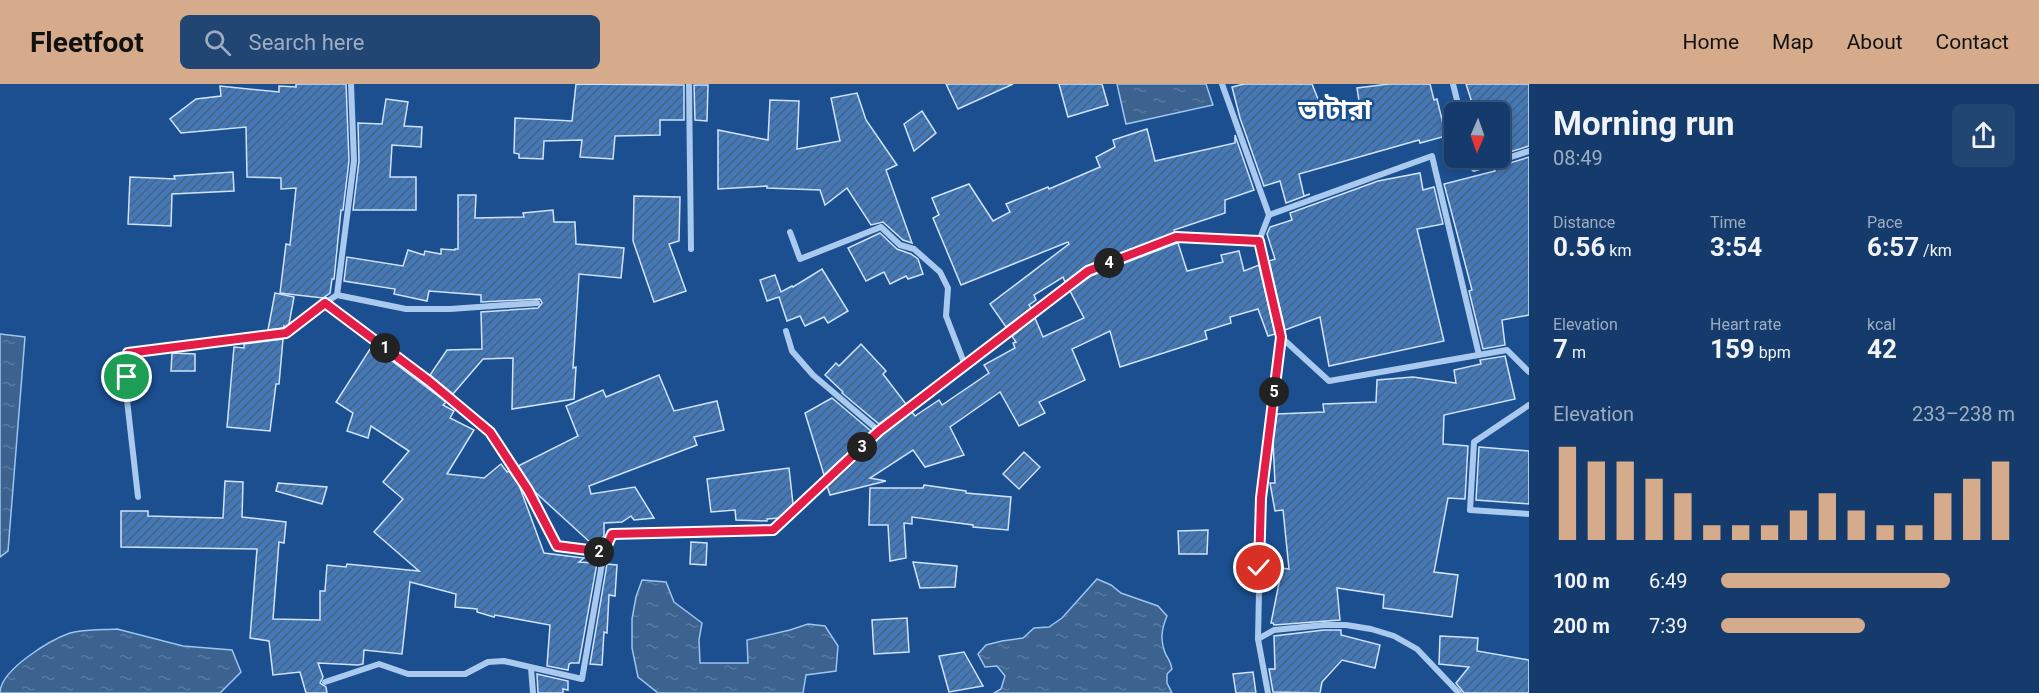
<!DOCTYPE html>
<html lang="en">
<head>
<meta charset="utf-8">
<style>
  body { margin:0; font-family:Roboto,"Noto Sans Bengali",sans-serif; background:#214673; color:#f1f3f6; height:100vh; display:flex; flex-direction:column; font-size:22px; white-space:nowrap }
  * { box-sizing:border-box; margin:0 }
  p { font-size:20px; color:#9dadc1 }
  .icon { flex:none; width:33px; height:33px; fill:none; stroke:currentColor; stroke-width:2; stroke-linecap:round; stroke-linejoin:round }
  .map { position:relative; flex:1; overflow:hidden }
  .details { display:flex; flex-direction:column; background:#143b6b; width:510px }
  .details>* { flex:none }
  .needle { width:39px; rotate:182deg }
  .fabs { position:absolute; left:1444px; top:18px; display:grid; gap:12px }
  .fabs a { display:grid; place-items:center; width:66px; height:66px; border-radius:9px; background:#143b6b; box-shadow:0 3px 9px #0003,0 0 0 2px #33557e; font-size:30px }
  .pin { position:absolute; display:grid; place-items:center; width:51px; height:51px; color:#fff; margin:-26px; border:3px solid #fff; border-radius:50%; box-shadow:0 2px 6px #0007 }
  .km { position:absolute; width:30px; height:30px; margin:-15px; border-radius:50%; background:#222; color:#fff; font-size:16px; line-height:30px; text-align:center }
  .round { display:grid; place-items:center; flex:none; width:63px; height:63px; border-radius:9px; background:#214673 }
  .overview { display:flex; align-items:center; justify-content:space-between; height:102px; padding:0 24px }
  h1 { font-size:33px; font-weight:700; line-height:45px }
  .metrics { display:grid; grid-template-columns:repeat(3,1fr); gap:9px; height:102px; padding:6px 24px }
  .metrics div { display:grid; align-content:center }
  .metrics b { font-size:26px; font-weight:700 }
  .metrics small { font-size:16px; font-weight:400 }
  .metrics p { font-size:16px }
  .chart { height:168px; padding:12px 24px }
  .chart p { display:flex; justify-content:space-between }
  .chart svg { width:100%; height:108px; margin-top:6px; stroke:#d6ab8b; stroke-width:6 }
  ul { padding:0 24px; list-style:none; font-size:20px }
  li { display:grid; grid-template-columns:96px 72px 1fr; align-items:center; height:45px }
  li i { height:15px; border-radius:8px; background:#d6ab8b }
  header { display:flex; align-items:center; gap:36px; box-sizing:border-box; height:84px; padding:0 30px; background:#d6ab8b; color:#111 }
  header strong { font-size:28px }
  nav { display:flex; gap:33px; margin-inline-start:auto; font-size:21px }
  .search { width:420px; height:54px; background:#214673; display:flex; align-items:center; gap:15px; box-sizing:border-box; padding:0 21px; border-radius:9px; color:#9dadc1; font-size:22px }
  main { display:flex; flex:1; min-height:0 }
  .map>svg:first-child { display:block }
  .water { fill:url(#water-ripples); stroke:#9cc4f0; stroke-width:1.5 }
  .building { fill:url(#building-hatch); stroke:#cfe3fa; stroke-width:1.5 }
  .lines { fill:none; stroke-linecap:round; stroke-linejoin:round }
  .street { stroke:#a9c9ee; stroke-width:6 }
  .route-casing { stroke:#fff; stroke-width:12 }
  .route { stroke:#e11d48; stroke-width:8 }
  .labels { text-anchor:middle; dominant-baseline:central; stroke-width:4.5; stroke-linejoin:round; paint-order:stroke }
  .district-label { font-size:27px; font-weight:bold; fill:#fff; stroke:#1b4f8f }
</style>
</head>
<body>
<header>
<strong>Fleetfoot</strong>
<div class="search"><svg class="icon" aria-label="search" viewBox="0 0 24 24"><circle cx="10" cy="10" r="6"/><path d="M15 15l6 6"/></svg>Search here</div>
<nav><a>Home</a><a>Map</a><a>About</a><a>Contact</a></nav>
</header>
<main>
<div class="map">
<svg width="1529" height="609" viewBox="0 0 1529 609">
  <defs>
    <pattern id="water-ripples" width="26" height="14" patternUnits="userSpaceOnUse" patternTransform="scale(1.5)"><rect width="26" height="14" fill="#3c6290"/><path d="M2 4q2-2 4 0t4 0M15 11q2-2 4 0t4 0" fill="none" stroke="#597aa1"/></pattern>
    <pattern id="building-hatch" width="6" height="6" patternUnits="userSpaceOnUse" patternTransform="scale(1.5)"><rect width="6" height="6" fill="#4478b7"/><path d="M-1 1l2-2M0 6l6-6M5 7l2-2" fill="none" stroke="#486282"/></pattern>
  </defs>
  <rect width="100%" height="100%" fill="#1b4f8f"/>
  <!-- water -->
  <g class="water">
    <polygon points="1117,0 1206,0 1213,21 1126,40"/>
    <polygon points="0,250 25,253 8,467 0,473"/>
    <path d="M1097 495 1111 501 1121 509 1158 522 1167 532C1161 546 1160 557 1166 571 1169 576 1171 578 1172 585L1167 590V599L1172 609H994L1001 605 1005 592 997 582 985 583 978 570 986 561 1002 557 1023 554 1034 544 1049 543 1062 534Z"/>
    <polygon points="642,496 666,498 674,518 702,539 699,556 700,579 748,579 747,556 790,546 808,540 825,542 838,562 836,587 806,591 803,609 658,609 638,593 632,564 632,535 636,513"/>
    <path d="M117 545 183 562 232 566 241 588 220 609H0C0 586 50 556 70 549 84 545 102 546 117 545Z"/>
  </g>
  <!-- building -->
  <g class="building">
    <polygon points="296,0 346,0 349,77 343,126 341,126 334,195 332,195 330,209 323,214 280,209 286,160 290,161 296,104 281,105 281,94 247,93 246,43 181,49 170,35 196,15 221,12 220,2 279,8 279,2 296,3"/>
    <polygon points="576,0 684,1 684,36 660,36 660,51 615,52 613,75 580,73 582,56 544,57 543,75 519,74 519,70 514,69 515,34 572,37"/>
    <polygon points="946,0 1013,0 958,25"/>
    <polygon points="1059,0 1102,0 1108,21 1068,33"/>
    <polygon points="1244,0 1312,0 1320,20 1324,18 1328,32 1360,24 1357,4 1389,0 1430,0 1434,16 1437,15 1446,52 1420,59 1419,56 1299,90 1304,112 1310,110 1286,119 1280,97 1264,102 1240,34 1232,3"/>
    <polygon points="1466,0 1529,0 1529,62 1500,71 1500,28 1475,28"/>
    <polygon points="694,1 708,1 707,37 695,36"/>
    <polygon points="857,9 866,36 897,81 886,86 912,159 903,156 883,138 871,141 847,104 825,121 820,106 767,104 767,102 718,105 718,46 768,56 770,16 799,17 797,65 840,57 831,14"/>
    <polygon points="386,15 408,18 404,42 422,43 421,63 392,61 390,93 416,93 416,126 353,126 359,77 358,39 382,40"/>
    <polygon points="922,27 936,49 914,67 904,40"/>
    <polygon points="1147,45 1155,77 1235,59 1235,51 1254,106 1225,116 1225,129 1174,146 1175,149 1086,182 1065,198 1063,193 1034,211 1036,216 1029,221 1031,224 1006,243 990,220 1069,160 1068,158 961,201 933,134 939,131 932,114 969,100 993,137 1010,128 1006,120 1048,103 1049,105 1100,83 1096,73 1115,63 1113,56"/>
    <polygon points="1529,73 1529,231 1502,236 1505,261 1483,265 1469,207 1472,206 1444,100 1495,87 1494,84"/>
    <polygon points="233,88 234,107 172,110 171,142 128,140 130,93 175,95 174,92"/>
    <polygon points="1420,89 1423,106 1434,103 1443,140 1417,145 1444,257 1329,282 1320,233 1285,246 1269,177 1275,175 1267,150 1270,143 1292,136 1290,129 1378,97"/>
    <polygon points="458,111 476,111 475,134 524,133 523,129 553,126 554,138 575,138 576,160 624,164 621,194 579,190 573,284 576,283 574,315 512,325 513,274 483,275 453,310 430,291 447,266 482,265 481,228 538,224 542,219 540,215 481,218 481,211 429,207 427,217 394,210 395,205 344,197 347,173 403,182 408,166 424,171 425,167 441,170 441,165 455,166 455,165 458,165"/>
    <polygon points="634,112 680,113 679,157 669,160 686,207 654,218 633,157"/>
    <polygon points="880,149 897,165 911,170 918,175 923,190 908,195 906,192 890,200 884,188 866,197 848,164"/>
    <polygon points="1177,159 1178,159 1187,187 1223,178 1221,171 1239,167 1244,187 1259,181 1275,250 1268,252 1258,225 1230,233 1231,239 1205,247 1207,255 1120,283 1110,247 1072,265 1085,296 1039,318 1045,329 1019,342 1000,308 950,343 964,371 925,383 913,366 870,394 886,397 830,411 827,402 882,351 912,328 915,332 939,316 942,321 989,289 984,281 1015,264 1013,259 1016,258 1012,252 1035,234 1043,253 1084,234 1070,207 1091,192"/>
    <polygon points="822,185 848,227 828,239 824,233 805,242 800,232 787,237 779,213 767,217 760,196 775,191 781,208 792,202 793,203"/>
    <polygon points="275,209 294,213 289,240 285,243 284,242 284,244 268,246"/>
    <polygon points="283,255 279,300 276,300 270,347 227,343 234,263 244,264 244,260"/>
    <polygon points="861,260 886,287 883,290 906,320 879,340 842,309 843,308 825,291 836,279 839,282"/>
    <polygon points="372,262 446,318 443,321 454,327 450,334 474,346 447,390 484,394 501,380 507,388 509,387 519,401 544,469 584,474 579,478 597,479 579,579 571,579 569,580 568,586 547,582 550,541 495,531 494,533 477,528 477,525 455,523 456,510 410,498 402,570 364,566 363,580 358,581 318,579 323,593 320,599 326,603 327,609 306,609 300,588 273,591 269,557 250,554 257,465 121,463 121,427 148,427 148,432 223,434 225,397 243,398 242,433 286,438 284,459 279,458 273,535 320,536 320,507 325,507 327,481 346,483 347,480 419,487 374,448 403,415 383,398 409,367 371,342 368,354 347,347 353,329 336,318"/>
    <polygon points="172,269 195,270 195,287 171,287"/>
    <polygon points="1505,272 1515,315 1444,331 1443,360 1468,362 1465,415 1448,414 1434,488 1458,491 1452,533 1383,524 1384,511 1337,504 1340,536 1274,541 1273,539 1271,539 1282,484 1289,485 1283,426 1275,427 1270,399 1275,399 1273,357 1277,330 1324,328 1323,320 1376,318 1377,296 1413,293 1456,299 1454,286 1481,280 1480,276"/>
    <polygon points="659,291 674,327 717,317 724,346 694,353 697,361 589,402 591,410 635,403 654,434 634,436 631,432 622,438 604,439 604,452 595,462 593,461 534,407 518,382 578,352 566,322 603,306 606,313"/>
    <polygon points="832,314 871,347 824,391 805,329"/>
    <polygon points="1479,363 1529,367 1529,420 1476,416"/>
    <polygon points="1024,368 1040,383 1019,405 1003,390"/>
    <polygon points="789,384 793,420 779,434 767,435 767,437 736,436 735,426 711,428 707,395"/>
    <polygon points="278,399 327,403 322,420 276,407"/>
    <polygon points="924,401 966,407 966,409 1011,413 1008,446 973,443 973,441 912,433 912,440 904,439 906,474 890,477 888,441 869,441 870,404 923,404"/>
    <polygon points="1208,446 1207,470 1179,470 1178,447"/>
    <polygon points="691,458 707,459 706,481 690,480"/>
    <polygon points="913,478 957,482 955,503 920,504"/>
    <polygon points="607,480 617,481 615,512 609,511 607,549 604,548 602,581 590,580"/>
    <polygon points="907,534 909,568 874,570 872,536"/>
    <polygon points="1324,546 1341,546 1341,551 1380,561 1375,584 1342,576 1322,598 1320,609 1273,608 1269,585 1275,585 1274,552"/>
    <polygon points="1440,552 1478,554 1477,567 1529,576 1529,609 1464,609 1456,599 1469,583 1439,580"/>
    <polygon points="964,568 983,602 949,608 939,572"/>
    <polygon points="1253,588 1256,609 1236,609 1233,590"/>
    <polygon points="537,590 568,597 568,606 563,605 563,609 538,609"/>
  </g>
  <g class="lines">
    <!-- street -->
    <g class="street">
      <polyline points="689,0 691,165"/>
      <polyline points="1222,0 1269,131 1259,157 1281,253 1329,297 1507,266 1529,288"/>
      <polyline points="1453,0 1460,28"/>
      <polyline points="1472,74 1474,85 1529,67"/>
      <polyline points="1269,131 1432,72 1479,271"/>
      <polyline points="790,148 800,175 881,143 900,161 914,165 940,188 948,204 946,232 965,281"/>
      <polyline points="337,211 406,225 450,225 537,219"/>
      <polyline points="325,219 337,211 354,77 351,0"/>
      <polyline points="786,247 792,267 813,291 879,347"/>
      <polyline points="1529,321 1474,358 1470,426 1529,430"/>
      <polyline points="138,413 127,316 128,269 286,249 325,219 429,297 490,348 528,406 557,462 604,468 612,450 773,446 879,347 1088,187 1176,154 1259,157"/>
      <polyline points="1258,555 1274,546 1324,541 1346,541 1371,545 1394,552 1417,565 1459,609"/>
      <polyline points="531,584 533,609"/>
      <polyline points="325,598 379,580 408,590 465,590 488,578 504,577 582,595 604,468"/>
      <polyline points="1268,609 1258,555 1261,414 1281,253"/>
    </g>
  </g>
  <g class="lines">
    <!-- route casing -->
    <g class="route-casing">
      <polyline id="route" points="127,293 128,269 286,249 325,219 429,297 490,348 528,406 557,462 604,468 612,450 773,446 879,347 1088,187 1176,153 1259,157 1281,253 1261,414 1259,484"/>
    </g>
    <!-- route -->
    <use href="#route" class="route"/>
  </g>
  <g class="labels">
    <!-- district labels -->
    <g class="district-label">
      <text x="1335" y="26">ভাটারা</text>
    </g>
  </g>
</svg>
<div class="fabs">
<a><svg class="needle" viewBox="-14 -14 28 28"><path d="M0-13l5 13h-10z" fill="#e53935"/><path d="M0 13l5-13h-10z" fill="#9dadc1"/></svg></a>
</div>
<div class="pin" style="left:127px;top:293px;background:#1e9e55"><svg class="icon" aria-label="arrive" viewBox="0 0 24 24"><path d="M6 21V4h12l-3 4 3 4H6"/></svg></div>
<div class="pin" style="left:1259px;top:484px;background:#d93025"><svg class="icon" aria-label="check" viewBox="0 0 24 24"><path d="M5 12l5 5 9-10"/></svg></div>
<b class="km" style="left:385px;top:264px">1</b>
<b class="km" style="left:599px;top:468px">2</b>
<b class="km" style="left:862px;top:363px">3</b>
<b class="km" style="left:1109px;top:179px">4</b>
<b class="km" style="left:1274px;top:308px">5</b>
</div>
<section class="details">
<div class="overview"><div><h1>Morning run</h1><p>08:49</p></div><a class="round"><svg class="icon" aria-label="share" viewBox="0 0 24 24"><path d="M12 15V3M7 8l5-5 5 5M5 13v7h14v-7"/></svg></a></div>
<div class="metrics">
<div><p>Distance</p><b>0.56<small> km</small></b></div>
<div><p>Time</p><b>3:54</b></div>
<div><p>Pace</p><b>6:57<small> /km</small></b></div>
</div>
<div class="metrics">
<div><p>Elevation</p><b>7<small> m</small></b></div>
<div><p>Heart rate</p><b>159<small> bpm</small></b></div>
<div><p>kcal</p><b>42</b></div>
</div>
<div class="chart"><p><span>Elevation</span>233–238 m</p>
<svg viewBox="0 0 160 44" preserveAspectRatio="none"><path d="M5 44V6M15 44V12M25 44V12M35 44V19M45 44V25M55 44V38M65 44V38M75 44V38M85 44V32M95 44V25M105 44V32M115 44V38M125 44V38M135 44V25M145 44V19M155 44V12"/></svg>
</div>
<ul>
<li><b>100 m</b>6:49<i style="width:78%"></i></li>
<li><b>200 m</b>7:39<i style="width:49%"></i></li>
</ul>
</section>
</main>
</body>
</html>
